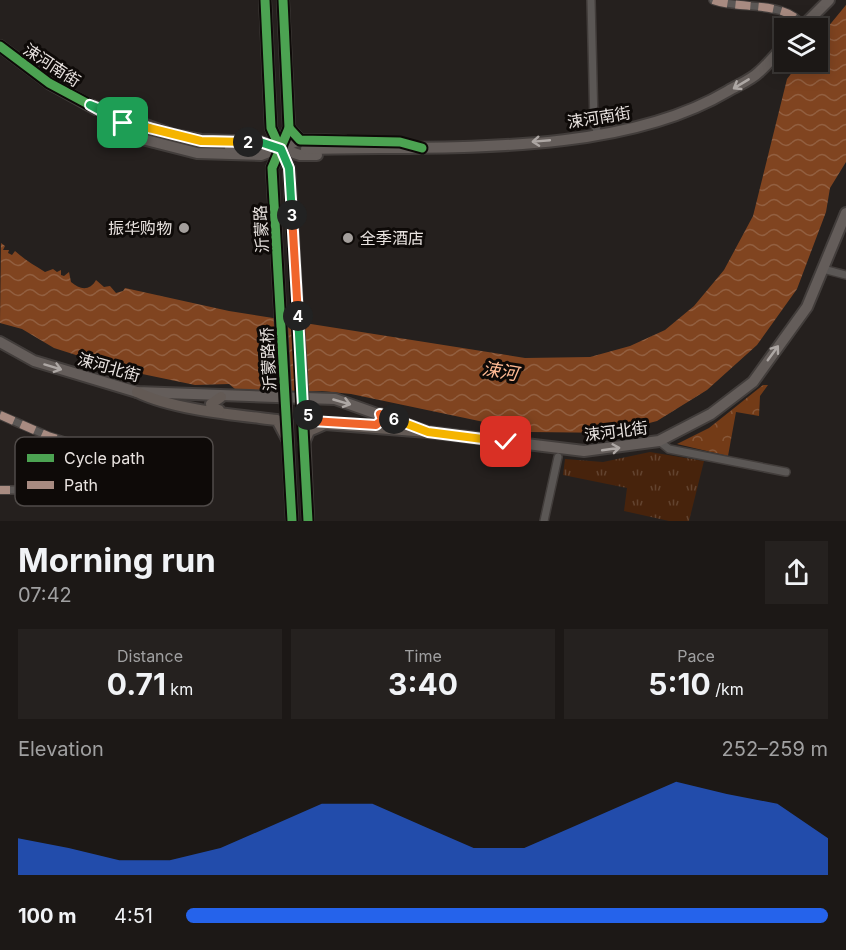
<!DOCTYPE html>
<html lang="en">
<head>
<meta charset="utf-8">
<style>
  body { margin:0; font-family:Inter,"Noto Sans SC",sans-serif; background:#25211f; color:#f1f3f6; height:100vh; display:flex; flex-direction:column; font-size:22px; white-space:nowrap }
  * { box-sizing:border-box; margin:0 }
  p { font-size:20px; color:#a0a0a1 }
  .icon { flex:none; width:33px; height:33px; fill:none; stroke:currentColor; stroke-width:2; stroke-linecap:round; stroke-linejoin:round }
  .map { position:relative; height:521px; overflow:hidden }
  .panel { display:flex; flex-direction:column; background:#1c1816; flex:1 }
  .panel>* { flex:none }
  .tools { position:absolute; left:774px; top:18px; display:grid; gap:12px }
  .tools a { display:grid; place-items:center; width:54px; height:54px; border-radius:0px; background:#1c1816; box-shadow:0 3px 15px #0003,0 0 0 2px #3a3735; font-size:30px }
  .pin { position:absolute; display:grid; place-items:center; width:51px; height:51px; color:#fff; margin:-26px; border-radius:12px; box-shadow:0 3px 9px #0006 }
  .km { position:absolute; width:30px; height:30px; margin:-15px; border-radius:50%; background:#222; color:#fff; font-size:16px; line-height:30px; text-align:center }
  .round { display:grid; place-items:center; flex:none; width:63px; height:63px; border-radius:0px; background:#25211f }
  .overview { display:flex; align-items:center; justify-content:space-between; height:102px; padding:0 18px }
  h1 { font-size:33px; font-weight:700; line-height:45px }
  .metrics { display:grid; grid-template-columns:repeat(3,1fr); gap:9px; height:102px; padding:6px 18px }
  .metrics div { display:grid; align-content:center; border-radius:0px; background:#25211f; text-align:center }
  .metrics b { font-size:30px; font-weight:700 }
  .metrics small { font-size:16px; font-weight:400 }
  .metrics p { font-size:16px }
  .chart { height:168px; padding:12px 18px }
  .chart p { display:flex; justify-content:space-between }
  .chart svg { width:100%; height:108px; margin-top:6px; fill:#2563eb; opacity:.7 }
  ul { padding:0 18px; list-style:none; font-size:20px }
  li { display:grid; grid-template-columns:96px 72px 1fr; align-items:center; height:45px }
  li i { height:15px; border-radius:8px; background:#2563eb }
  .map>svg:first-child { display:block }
  .grass { fill:url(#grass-tufts) }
  .forest { fill:url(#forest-crowns) }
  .water { fill:url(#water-waves) }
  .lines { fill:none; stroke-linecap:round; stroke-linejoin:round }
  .minor-casing { stroke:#423d3b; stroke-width:10 }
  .secondary-casing { stroke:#423d3b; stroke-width:14 }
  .primary-casing { stroke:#423d3b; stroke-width:14 }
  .minor { stroke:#5b5755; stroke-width:7 }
  .secondary { stroke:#645d5a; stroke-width:10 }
  .primary { stroke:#635a55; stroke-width:10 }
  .primary-bridge-casing { stroke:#423d3b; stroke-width:14; stroke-linecap:butt }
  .primary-bridge { stroke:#635a55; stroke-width:10 }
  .quiet { stroke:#a88b81; stroke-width:8; stroke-dasharray:15 8; stroke-linecap:butt }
  .cycleway-casing { stroke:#0e0a08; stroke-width:13 }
  .cycleway { stroke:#4ca352; stroke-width:9 }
  .oneway { stroke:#ada7a4 }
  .split-1-casing { stroke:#fff; stroke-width:12 }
  .split-2-casing { stroke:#fff; stroke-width:12 }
  .split-3-casing { stroke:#fff; stroke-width:12 }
  .split-4-casing { stroke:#fff; stroke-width:12 }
  .split-5-casing { stroke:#fff; stroke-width:12 }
  .split-6-casing { stroke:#fff; stroke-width:12 }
  .split-7-casing { stroke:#fff; stroke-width:12 }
  .split-1 { stroke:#22a559; stroke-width:8 }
  .split-2 { stroke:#f5b400; stroke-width:8 }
  .split-3 { stroke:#22a559; stroke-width:8 }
  .split-4 { stroke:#f0652b; stroke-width:8 }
  .split-5 { stroke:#22a559; stroke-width:8 }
  .split-6 { stroke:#f0652b; stroke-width:8 }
  .split-7 { stroke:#f5b400; stroke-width:8 }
  .poi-dot { fill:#a49f9c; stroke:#0e0a08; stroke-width:2 }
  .labels { text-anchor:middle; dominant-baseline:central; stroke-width:6; stroke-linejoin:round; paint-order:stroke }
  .street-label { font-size:16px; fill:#e9e3e0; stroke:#0e0a08 }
  .poi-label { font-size:16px; fill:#e9e3e0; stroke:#0e0a08; text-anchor:end }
  .water-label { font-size:18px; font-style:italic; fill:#feb993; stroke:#0e0a08 }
  .key { fill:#0e0a08; stroke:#504b49; stroke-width:1.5 }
  .key-label { font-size:16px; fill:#e9e3e0 }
</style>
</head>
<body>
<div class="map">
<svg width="846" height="521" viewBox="0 0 846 521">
  <defs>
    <pattern id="grass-tufts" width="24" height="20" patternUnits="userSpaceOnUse" patternTransform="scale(1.5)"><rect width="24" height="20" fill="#47230c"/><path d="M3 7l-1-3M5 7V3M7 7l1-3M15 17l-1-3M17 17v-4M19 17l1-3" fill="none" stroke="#62432f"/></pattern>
    <pattern id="forest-crowns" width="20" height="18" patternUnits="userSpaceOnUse" patternTransform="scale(1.5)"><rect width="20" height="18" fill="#733b17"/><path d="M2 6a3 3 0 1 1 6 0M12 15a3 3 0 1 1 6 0" fill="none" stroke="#875738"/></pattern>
    <pattern id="water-waves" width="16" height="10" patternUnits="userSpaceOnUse" patternTransform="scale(1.5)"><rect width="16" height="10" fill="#804420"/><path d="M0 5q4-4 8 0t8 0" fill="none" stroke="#925f40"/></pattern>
  </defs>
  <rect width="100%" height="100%" fill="#25201e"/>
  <!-- grass -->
  <polygon class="grass" points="650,452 704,461 689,521 669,521 624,511 627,488 563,475 565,459 603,462"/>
  <!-- forest -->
  <polygon class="forest" points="763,385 768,385 760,396 759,416 736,412 728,456 677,444 709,428"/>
  <!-- water -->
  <path class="water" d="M846 5V162L830 188 826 212 797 289 757 345 707 390 657 421 634 427 625 423 618 433 531 432 351 394 322 391 241 394 229 384 195 385 123 370 54 348 22 329 0 323 1 243 5 246 3 250H9L8 253 12 255 15 251C25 260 34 265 45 272L53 269 57 272 61 270V275L64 276 69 272 71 282C80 290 90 291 96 280L104 287 110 286 116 293 123 291 125 288 229 311 525 358 590 357 630 346 665 330 694 306 724 270 753 216 787 79 800 62H818V39Z"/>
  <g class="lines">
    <!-- minor casing -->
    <g class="minor-casing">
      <g id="minor">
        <polyline points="591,0 594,124 599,135"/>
        <path d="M713 0C740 10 786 0 803 26"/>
        <polyline points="823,269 846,275"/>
        <polyline points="0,415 48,436 109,455 114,463 110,490 0,490"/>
        <polyline points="659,441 669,449 786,472"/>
        <polyline points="544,521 558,457"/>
      </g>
    </g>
    <!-- secondary casing -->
    <g class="secondary-casing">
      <g id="secondary">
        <polyline points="801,28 829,0"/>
        <polyline points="0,46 49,83 96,109"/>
        <polyline points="90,105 174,135 201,140 260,142 300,155 317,155"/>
        <polyline points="110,119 146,140 197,153 261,155 300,140"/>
        <polyline points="289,128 300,140 344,141"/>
        <polyline points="230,148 254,150"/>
        <path d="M306 149C436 145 614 159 728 91 738 85 751 80 759 72 768 64 776 54 784 46"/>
        <polyline points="0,342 34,361 137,392 335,399 428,432 584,451 659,441 711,414 753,382 807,307 846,213"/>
      </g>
    </g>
    <!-- primary casing -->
    <g class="primary-casing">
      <g id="primary">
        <polyline points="265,0 271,128 289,168 297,307"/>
        <polyline points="280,309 272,168 289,128 283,0"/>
        <path d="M137 392C174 410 236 415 277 420L287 439"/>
        <polyline points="303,407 308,521"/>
        <polyline points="286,408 292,521"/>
        <polyline points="219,410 212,409 211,404 221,397"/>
        <polyline points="370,425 381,422 380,414"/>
        <polyline points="304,443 309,431 325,424 428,432"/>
      </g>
    </g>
    <!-- minor -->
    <use href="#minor" class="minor"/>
    <!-- secondary -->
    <use href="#secondary" class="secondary"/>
    <!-- primary -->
    <use href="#primary" class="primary"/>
    <!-- primary-bridge casing -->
    <g class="primary-bridge-casing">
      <g id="primary-bridge">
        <polyline points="297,307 303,407"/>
        <polyline points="280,309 286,408"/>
      </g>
    </g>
    <!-- primary-bridge -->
    <use href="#primary-bridge" class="primary-bridge"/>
    <!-- quiet -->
    <g class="quiet">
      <path d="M713 0C740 10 786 0 803 26"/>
      <polyline points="0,415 48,436 109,455 114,463 110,490 0,490"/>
    </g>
    <!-- cycleway casing -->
    <g class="cycleway-casing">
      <g id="cycleway">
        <polyline points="265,0 271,128 289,168 308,521"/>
        <polyline points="283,0 289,128 272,168 292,521"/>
        <polyline points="0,46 49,83 90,105"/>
        <polyline points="289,128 300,140 400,142 422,148"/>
      </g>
    </g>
    <!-- cycleway -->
    <use href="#cycleway" class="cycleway"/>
  </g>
  <!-- one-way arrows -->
  <defs><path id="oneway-shaft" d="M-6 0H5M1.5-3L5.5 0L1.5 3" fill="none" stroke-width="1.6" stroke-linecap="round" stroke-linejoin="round" transform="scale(1.5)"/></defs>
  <g class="oneway">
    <use href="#oneway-shaft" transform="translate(741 84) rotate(149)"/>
    <use href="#oneway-shaft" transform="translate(541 141) rotate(175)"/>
    <use href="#oneway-shaft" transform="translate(773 353) rotate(-54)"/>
    <use href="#oneway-shaft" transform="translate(53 367) rotate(17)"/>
    <use href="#oneway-shaft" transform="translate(342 402) rotate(16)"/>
    <use href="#oneway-shaft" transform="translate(611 449) rotate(-8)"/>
  </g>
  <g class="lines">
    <!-- split-1 casing -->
    <g class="split-1-casing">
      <polyline id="split-1" points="123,123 90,105 149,128"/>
    </g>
    <!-- split-2 casing -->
    <g class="split-2-casing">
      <polyline id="split-2" points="149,128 201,141 248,142"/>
    </g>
    <!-- split-3 casing -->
    <g class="split-3-casing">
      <polyline id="split-3" points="248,142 260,142 281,149 289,168 292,215"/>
    </g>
    <!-- split-4 casing -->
    <g class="split-4-casing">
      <polyline id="split-4" points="292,215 298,316"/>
    </g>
    <!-- split-5 casing -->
    <g class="split-5-casing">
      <polyline id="split-5" points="298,316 303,407 308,415"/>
    </g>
    <!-- split-6 casing -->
    <g class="split-6-casing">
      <polyline id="split-6" points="308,415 312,421 376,425 382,420 380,414 394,419"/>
    </g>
    <!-- split-7 casing -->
    <g class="split-7-casing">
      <polyline id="split-7" points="394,419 428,432 506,442"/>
    </g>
    <!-- split-1 -->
    <use href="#split-1" class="split-1"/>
    <!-- split-2 -->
    <use href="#split-2" class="split-2"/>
    <!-- split-3 -->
    <use href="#split-3" class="split-3"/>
    <!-- split-4 -->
    <use href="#split-4" class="split-4"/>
    <!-- split-5 -->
    <use href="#split-5" class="split-5"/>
    <!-- split-6 -->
    <use href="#split-6" class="split-6"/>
    <!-- split-7 -->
    <use href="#split-7" class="split-7"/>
  </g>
  <!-- markers -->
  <g class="poi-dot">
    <circle cx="184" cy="228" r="6"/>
    <circle cx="348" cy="238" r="6"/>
  </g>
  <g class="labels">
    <!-- street labels -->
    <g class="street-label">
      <text transform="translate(52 65) rotate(33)">涑河南街</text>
      <text transform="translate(599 117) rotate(-9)">涑河南街</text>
      <text transform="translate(261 229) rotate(-93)">沂蒙路</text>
      <text transform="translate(268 359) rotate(-93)">沂蒙路桥</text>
      <text transform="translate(109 367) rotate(16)">涑河北街</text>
      <text transform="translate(616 431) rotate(-7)">涑河北街</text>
    </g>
    <!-- poi labels -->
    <g class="poi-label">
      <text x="172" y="228">振华购物</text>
      <text x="360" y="238" text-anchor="start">全季酒店</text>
    </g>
    <!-- water labels -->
    <g class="water-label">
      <text transform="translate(500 371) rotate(9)">涑河</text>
    </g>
  </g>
  <!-- legend -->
  <rect x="15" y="437" width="198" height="69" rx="9" class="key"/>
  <rect x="27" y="454" width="27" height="8" fill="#4ca352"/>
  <rect x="27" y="481" width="27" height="8" fill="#a88b81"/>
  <g class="key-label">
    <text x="64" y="464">Cycle path</text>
    <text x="64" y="491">Path</text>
  </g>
</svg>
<div class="tools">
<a><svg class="icon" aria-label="layers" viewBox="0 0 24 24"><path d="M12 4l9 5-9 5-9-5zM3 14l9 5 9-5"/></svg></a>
</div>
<div class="pin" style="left:123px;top:123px;background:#1e9e55"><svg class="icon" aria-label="arrive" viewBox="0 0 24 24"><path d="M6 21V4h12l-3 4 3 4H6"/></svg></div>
<div class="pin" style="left:506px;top:442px;background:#d93025"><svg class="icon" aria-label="check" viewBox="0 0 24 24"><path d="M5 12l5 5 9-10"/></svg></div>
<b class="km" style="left:248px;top:142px">2</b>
<b class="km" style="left:292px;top:215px">3</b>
<b class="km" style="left:298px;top:316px">4</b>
<b class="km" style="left:308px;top:415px">5</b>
<b class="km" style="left:394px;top:419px">6</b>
</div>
<section class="panel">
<div class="overview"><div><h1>Morning run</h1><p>07:42</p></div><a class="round"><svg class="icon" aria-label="share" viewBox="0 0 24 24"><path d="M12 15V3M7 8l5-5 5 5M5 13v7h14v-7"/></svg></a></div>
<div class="metrics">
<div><p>Distance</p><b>0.71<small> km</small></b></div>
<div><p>Time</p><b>3:40</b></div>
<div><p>Pace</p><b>5:10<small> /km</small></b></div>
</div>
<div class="chart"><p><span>Elevation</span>252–259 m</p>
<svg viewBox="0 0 160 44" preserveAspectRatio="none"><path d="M0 44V29L10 33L20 38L30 38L40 33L50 24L60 15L70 15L80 24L90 33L100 33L110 24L120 15L130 6L140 11L150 15L160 29V44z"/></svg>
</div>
<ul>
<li><b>100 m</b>4:51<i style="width:100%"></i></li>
</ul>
</section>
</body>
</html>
